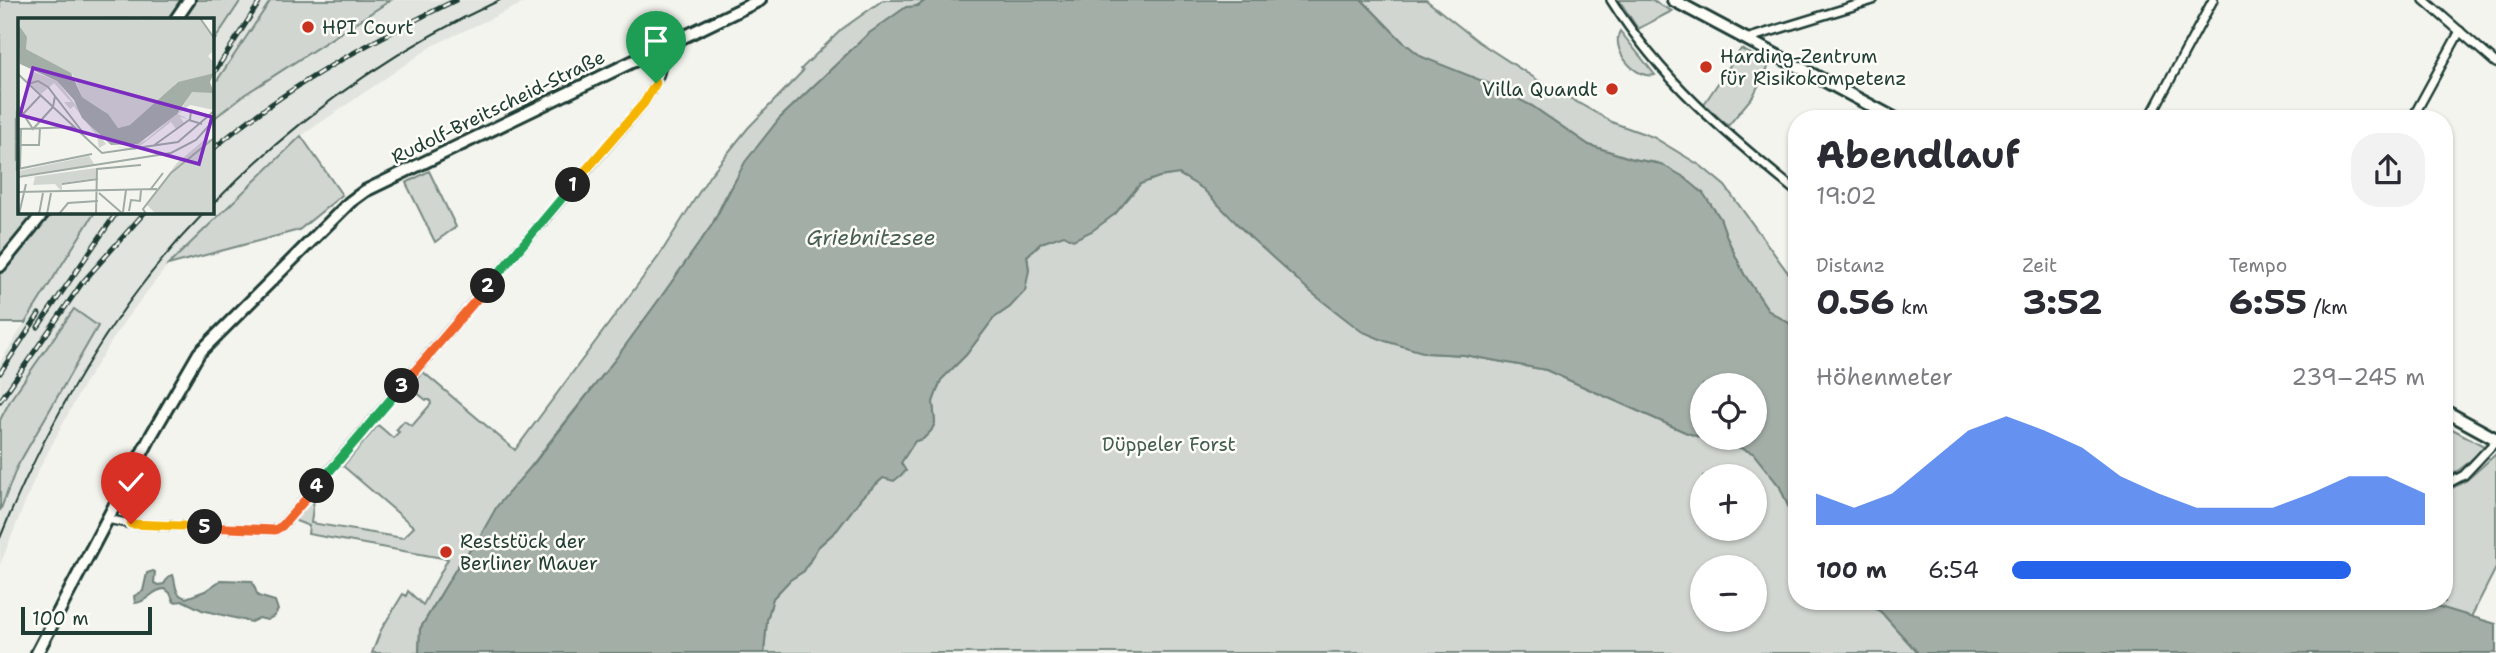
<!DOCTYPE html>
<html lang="de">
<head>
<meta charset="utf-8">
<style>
  body { margin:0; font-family:"Shantell Sans",sans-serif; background:#f2f2f3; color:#2b2b33; height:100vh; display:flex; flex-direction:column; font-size:26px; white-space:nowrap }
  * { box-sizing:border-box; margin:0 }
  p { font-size:23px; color:#7c7c81 }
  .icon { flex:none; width:38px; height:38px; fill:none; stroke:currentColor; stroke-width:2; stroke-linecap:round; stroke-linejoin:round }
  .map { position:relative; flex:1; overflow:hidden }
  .side { position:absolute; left:1788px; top:110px; width:665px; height:500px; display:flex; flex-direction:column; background:#fff; border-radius:28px; box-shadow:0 2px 5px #0004 }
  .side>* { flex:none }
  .tools { position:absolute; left:1690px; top:373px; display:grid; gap:14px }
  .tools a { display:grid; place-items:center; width:77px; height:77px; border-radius:50%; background:#fff; box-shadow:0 2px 5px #0004; font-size:35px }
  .scale { position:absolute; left:21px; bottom:18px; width:131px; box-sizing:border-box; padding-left:7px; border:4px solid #1f3d34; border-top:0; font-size:19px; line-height:24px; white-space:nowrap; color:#1f3d34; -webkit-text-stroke:5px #fdfcf7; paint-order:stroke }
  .pin { position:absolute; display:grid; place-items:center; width:60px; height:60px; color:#fff; margin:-72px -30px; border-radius:50% 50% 50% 0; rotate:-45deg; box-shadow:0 0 7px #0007 }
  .pin .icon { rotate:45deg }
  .km { position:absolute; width:35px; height:35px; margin:-18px; border-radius:50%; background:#222; color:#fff; font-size:19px; line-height:35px; text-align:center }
  .round { display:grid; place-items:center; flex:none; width:74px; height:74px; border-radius:28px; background:#f2f2f3 }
  .overview { display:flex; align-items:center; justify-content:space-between; height:119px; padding:0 28px }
  h1 { font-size:38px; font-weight:700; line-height:52px }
  .figures { display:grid; grid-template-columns:repeat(3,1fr); gap:10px; height:119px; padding:7px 28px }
  .figures div { display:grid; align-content:center }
  .figures b { font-size:35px; font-weight:700 }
  .figures small { font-size:19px; font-weight:400 }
  .figures p { font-size:19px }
  .chart { height:196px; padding:14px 28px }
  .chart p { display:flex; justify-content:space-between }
  .chart svg { width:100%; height:126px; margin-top:7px; fill:#2563eb; opacity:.7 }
  ul { padding:0 28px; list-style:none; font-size:23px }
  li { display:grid; grid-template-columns:112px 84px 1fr; align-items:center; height:52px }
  li i { height:18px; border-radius:9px; background:#2563eb }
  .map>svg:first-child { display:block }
  .built { fill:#e2e5df }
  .green { fill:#d1d6d1; stroke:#788a82; stroke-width:2; fill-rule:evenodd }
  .water { fill:#a3aea7; stroke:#6e8179; stroke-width:2; fill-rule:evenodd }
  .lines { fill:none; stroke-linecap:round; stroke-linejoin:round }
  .street-casing { stroke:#1f3d34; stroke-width:12 }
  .secondary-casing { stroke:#1f3d34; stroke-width:16 }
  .street { stroke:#fdfcf7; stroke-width:7 }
  .secondary { stroke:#fdfcf7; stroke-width:10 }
  .tram { stroke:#1f3d34; stroke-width:2 }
  .rail-casing { stroke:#1f3d34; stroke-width:5 }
  .rail { stroke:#fdfcf7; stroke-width:2.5; stroke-dasharray:8; stroke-linecap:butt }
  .split-1-casing { stroke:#fff; stroke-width:14 }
  .split-2-casing { stroke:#fff; stroke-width:14 }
  .split-3-casing { stroke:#fff; stroke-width:14 }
  .split-4-casing { stroke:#fff; stroke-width:14 }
  .split-5-casing { stroke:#fff; stroke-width:14 }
  .split-6-casing { stroke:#fff; stroke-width:14 }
  .split-1 { stroke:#f5b400; stroke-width:9 }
  .split-2 { stroke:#22a559; stroke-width:9 }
  .split-3 { stroke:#f0652b; stroke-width:9 }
  .split-4 { stroke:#22a559; stroke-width:9 }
  .split-5 { stroke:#f0652b; stroke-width:9 }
  .split-6 { stroke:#f5b400; stroke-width:9 }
  .poi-dot { fill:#c8321e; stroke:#fdfcf7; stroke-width:2.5 }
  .labels { text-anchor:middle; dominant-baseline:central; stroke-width:5; stroke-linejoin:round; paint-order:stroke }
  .poi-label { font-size:19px; fill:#1f3d34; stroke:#fdfcf7; text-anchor:start }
  .street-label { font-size:19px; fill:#1f3d34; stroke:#fdfcf7 }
  .park-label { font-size:19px; fill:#435c53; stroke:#fdfcf7 }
  .water-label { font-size:21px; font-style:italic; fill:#475f56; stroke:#fdfcf7 }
  .inset-road { fill:none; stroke:#9faba4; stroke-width:2 }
  .view { fill:#7b2cbf; fill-opacity:0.15; stroke:#7b2cbf; stroke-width:3.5 }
  .inset-edge { fill:none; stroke:#1f3d34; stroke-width:3.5 }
</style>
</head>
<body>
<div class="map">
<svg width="2496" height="653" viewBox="0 0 2496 653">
  <rect width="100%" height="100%" fill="#f4f4ef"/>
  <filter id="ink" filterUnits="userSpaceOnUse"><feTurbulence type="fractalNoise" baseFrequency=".0143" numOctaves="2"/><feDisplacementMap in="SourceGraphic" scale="14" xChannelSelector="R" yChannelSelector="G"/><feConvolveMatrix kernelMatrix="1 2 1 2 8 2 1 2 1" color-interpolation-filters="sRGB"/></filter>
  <g filter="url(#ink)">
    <!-- built -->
    <g class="built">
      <polygon points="241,0 271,0 212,88 212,44"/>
      <polygon points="391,0 530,0 434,45 301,136 168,265 126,319 84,384 37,473 0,565 0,511 17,467 98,326 11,399 0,420 0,362 95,212 212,212 212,120 244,95"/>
    </g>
    <!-- green -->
    <g class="green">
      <polygon points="0,0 241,0 212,44 212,19 19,19 19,212 95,212 25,323 0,323"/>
      <polygon points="271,0 391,0 244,95 212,120 212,88"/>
      <polygon points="883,0 926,0 868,34 779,119 728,191 712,225 661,297 617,357 547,445 457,567 420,629 419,653 372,653 381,630 403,594 406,596 408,591 423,605 448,559 308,534 309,526 296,521 295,516 312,497 314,499 311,523 403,538 414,527 343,466 378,425 393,438 399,432 396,430 404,421 412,426 431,404 430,400 426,400 410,387 423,372 515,450 659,256 710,175 748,128 803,71 801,69 842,29"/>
      <polygon points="1362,0 1426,0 1479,42 1536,79 1614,123 1653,137 1701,166 1725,186 1786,270 1797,282 1797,328 1769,311 1744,274 1728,240 1720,218 1713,208 1658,163 1633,159 1589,145 1532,106 1422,57 1402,41"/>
      <polygon points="1619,0 1651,0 1672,11 1638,29"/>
      <path d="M1620 31 1655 75C1635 80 1610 49 1620 31Z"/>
      <polygon points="1741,49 1770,64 1753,96 1728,126 1704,104"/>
      <polygon points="301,136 342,195 299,230 168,265"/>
      <polygon points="429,171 456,227 435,242 406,183"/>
      <path d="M1178 174 1203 188 1250 237 1426 353 1464 355 1546 370 1685 432 1713 442 1731 444 1753 453 1780 487 1797 527V602H1865L1881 612 1918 653H764L767 620 773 598 790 580 804 571 818 547 837 530 862 497 900 463 915 441 923 439 931 431 935 423 933 402 941 380 966 355 994 318 1010 307 1029 270 1027 256 1041 243 1115 214 1140 184 1159 177ZM1703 476H1755V528H1703ZM1703 567H1755V620H1703Z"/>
      <polygon points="74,309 98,326 17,467 0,511 0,420 11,399"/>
      <path d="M2445 425 2484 446C2473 460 2461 470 2445 479Z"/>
      <polygon points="2496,454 2496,568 2471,617 2423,602 2445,602 2445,492 2467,480"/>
    </g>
    <!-- water -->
    <g class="water">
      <path d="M926 0H1362L1402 41 1422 57 1490 84 1532 106 1589 145 1633 159 1661 164 1684 177 1703 193 1720 218 1728 240 1744 274 1769 311 1797 328V527L1780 487 1753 453 1731 444 1713 442 1685 432 1546 370 1464 355 1426 353 1385 341 1361 331 1312 293 1250 237 1203 189 1179 174 1159 177 1140 184 1115 214 1092 231 1073 240 1064 235 1041 243 1027 256 1029 270 1025 291 1010 307 994 318 966 355 941 380 933 402 935 423 931 431 923 439 915 441 901 463 906 471 894 481 883 478 862 497 837 530 818 547 804 571 790 580 773 598 767 620 764 653H419L420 629 457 567 478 540 497 506 535 462 617 357 661 297 712 225 745 162 779 119 868 34 906 7 918 6ZM1755 385V438H1703V385Z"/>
      <path d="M153 571 155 572 154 583 158 585 164 584 169 576 173 575C177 586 173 593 186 598L205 591 221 580 252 581 258 596 275 601 278 610 274 616 267 620 259 618 251 622 202 610 184 601 174 602 170 593 165 589C152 589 147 603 135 603L134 596 143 591 147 573Z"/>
      <polygon points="1865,602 2423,602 2496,624 2496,653 1918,653 1881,612"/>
    </g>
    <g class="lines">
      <!-- street casing -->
      <g class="street-casing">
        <g id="street">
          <path d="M1611 0C1662 81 1724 132 1797 192"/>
          <polyline points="2424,0 2496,63"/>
          <polyline points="1746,39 1873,0"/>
          <polyline points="2149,119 2213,0"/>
          <polyline points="2412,119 2460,31"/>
          <polyline points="2445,485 2464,475 2496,441"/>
          <path d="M107 519 131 524 275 530 282 526 644 103C654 86 668 68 658 49"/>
        </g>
      </g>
      <!-- secondary casing -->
      <g class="secondary-casing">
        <g id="secondary">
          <polyline points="1673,0 1896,119"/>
          <polyline points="176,19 189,0"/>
          <polyline points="0,266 44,212"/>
          <polyline points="2445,411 2496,439"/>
          <polyline points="37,653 152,434 199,353 350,202 365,191 760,0"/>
        </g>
      </g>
      <!-- street -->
      <use href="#street" class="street"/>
      <!-- secondary -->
      <use href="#secondary" class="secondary"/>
      <!-- tram -->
      <g class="tram">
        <path d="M212 205C295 119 392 50 500 0"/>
        <path d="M0 538C49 418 114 305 205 212"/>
      </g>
      <!-- rail casing -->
      <g class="rail-casing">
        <g id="rail">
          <polyline points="212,76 261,0"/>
          <path d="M212 150C285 87 369 42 456 0"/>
          <polyline points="38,327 117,212"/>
          <polyline points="0,373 39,314"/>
          <polyline points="0,401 82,283 145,212"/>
        </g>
      </g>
      <!-- rail -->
      <use href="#rail" class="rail"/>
    </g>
  </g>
  <g class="lines" filter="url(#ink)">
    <!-- split-1 casing -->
    <g class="split-1-casing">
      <polyline id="split-1" points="573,185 644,103 656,83"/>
    </g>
    <!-- split-2 casing -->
    <g class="split-2-casing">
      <polyline id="split-2" points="488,286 573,185"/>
    </g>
    <!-- split-3 casing -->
    <g class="split-3-casing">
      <polyline id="split-3" points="402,386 488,286"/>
    </g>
    <!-- split-4 casing -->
    <g class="split-4-casing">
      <polyline id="split-4" points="317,486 402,386"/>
    </g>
    <!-- split-5 casing -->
    <g class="split-5-casing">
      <polyline id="split-5" points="205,527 275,530 282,526 317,486"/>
    </g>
    <!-- split-6 casing -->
    <g class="split-6-casing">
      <polyline id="split-6" points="131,524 205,527"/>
    </g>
    <!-- split-1 -->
    <use href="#split-1" class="split-1"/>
    <!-- split-2 -->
    <use href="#split-2" class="split-2"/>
    <!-- split-3 -->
    <use href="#split-3" class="split-3"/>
    <!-- split-4 -->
    <use href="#split-4" class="split-4"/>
    <!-- split-5 -->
    <use href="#split-5" class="split-5"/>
    <!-- split-6 -->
    <use href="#split-6" class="split-6"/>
  </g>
  <!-- markers -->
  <g class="poi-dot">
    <circle cx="308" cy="27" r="7"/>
    <circle cx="1706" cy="67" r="7"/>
    <circle cx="1612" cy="89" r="7"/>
    <circle cx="446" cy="552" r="7"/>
  </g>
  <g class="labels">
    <!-- poi labels -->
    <g class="poi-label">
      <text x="322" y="27">HPI Court</text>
      <text x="1720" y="56">Harding-Zentrum<tspan x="1720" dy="22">für Risikokompetenz</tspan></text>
      <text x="1598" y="89" text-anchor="end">Villa Quandt</text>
      <text x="460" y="541">Reststück der<tspan x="460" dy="22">Berliner Mauer</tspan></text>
    </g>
    <!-- street labels -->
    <g class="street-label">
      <text transform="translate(498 107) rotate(-26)">Rudolf-Breitscheid-Straße</text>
    </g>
    <!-- park labels -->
    <g class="park-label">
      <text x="1169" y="444">Düppeler Forst</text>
    </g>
    <!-- water labels -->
    <g class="water-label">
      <text x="871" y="238">Griebnitzsee</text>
    </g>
  </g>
  <!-- overview -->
  <g transform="translate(18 18)">
    <rect width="196" height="196" fill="#f4f4ef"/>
    <path d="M0 0H182L195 17V33L190 38 196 45V55L158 65 137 88 113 107 100 110 86 93 64 79 55 57 8 31ZM16 54 39 63 88 126 81 130 79 118 56 88 52 91 46 84H53L36 65 23 76 8 62ZM182 71 196 75V92L172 87 160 96 170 101 162 99 166 105 158 111 153 104 117 132 97 129 111 130 128 122 163 92 173 74ZM196 121V196H138L128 186 124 191 159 145 186 122ZM71 138 77 147 0 158V153ZM78 150 79 160 44 165V174L37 166 15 167 17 159 0 161Z" fill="#d1d6d1"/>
    <path d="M0 6 9 19 8 31 53 55 64 79 90 96 100 110 112 107 160 64 196 55 192 64 196 75 174 74 159 96 120 126 93 127 64 100 56 82 39 63 2 46Z" fill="#a3aea7"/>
    <path class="inset-road" d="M182 0 196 20M0 56 84 135 160 124 196 93M10 66 20 63 30 69 66 116M0 88 15 111 35 89 37 78M5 96 23 77M172 102 173 92 191 98M0 111 57 109M2 127H21L22 110M135 128 171 102 184 106M0 151 74 136M2 151 3 111M0 159 153 135 178 122 196 102M44 166 80 161M132 172 145 155M0 174 139 171M81 175 105 196M111 193 113 182 122 183 123 172M105 194 108 172M1 196 8 166M21 196 25 175M29 196 33 175M41 196 50 185 80 183M78 196 79 151 123 147M128 196 125 191 153 155 196 120"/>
    <path class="view" d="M15 50 194 99 181 146 2 97Z"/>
    <rect width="196" height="196" class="inset-edge"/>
  </g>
</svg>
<div class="tools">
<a><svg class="icon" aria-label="locate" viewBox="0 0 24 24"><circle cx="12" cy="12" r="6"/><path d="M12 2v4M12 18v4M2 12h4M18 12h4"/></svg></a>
<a>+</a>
<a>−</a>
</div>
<div class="scale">100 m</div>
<div class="pin" style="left:656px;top:83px;background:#1e9e55"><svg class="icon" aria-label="arrive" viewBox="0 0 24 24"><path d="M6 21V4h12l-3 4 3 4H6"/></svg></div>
<div class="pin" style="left:131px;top:524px;background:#d93025"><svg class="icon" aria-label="check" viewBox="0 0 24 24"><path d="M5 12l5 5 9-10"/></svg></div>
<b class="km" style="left:573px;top:185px">1</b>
<b class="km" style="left:488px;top:286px">2</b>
<b class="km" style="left:402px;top:386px">3</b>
<b class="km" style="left:317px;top:486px">4</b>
<b class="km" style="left:205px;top:527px">5</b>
<section class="side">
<div class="overview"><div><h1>Abendlauf</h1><p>19:02</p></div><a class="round"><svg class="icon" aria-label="share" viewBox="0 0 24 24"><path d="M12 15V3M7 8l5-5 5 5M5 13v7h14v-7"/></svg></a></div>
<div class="figures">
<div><p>Distanz</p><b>0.56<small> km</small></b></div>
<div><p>Zeit</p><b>3:52</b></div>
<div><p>Tempo</p><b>6:55<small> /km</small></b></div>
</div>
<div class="chart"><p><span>Höhenmeter</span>239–245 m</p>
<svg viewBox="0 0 160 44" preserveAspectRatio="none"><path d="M0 44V33L10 38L20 33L30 22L40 11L50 6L60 11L70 17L80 27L90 33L100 38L110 38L120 38L130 33L140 27L150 27L160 33V44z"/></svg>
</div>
<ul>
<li><b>100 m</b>6:54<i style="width:82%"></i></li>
</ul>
</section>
</div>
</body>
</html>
